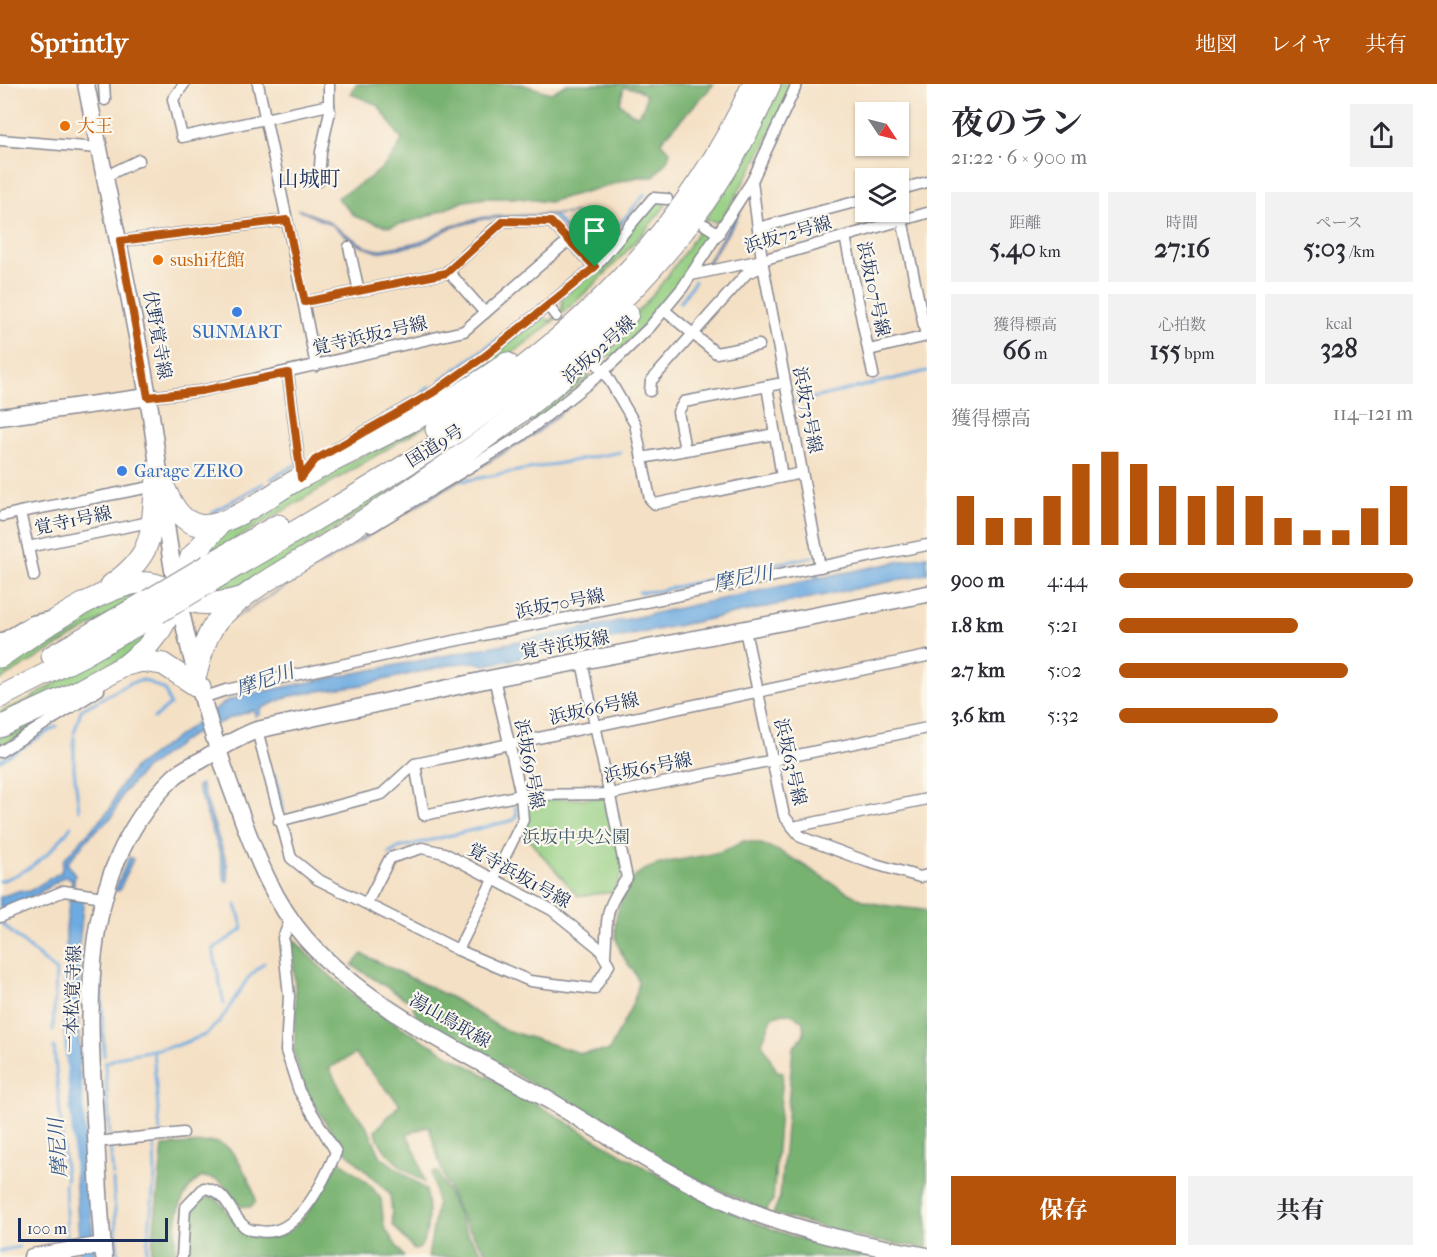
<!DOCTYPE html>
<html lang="ja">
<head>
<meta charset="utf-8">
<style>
  body { margin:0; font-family:"IM FELL French Canon","Noto Serif JP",serif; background:#f2f2f3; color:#2b2b33; height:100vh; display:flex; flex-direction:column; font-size:22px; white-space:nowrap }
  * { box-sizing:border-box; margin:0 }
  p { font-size:20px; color:#7c7c81 }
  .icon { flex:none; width:33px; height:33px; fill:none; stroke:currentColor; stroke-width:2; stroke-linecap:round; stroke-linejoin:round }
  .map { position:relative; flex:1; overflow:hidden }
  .panel { display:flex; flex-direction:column; background:#fff; width:510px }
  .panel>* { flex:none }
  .needle { width:39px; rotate:125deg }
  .tools { position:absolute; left:855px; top:18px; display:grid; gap:12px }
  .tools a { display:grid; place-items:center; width:54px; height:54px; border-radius:0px; background:#fff; box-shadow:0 2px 4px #0004; font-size:30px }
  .scale { position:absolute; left:18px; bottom:15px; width:150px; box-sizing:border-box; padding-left:6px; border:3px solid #1b2f5e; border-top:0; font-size:16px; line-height:21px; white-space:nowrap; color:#1b2f5e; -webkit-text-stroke:4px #fbf7ec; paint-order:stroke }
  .pin { position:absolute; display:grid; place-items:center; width:51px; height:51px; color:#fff; margin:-62px -26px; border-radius:50% 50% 50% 0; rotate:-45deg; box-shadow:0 0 6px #0007 }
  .pin .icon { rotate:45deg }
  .round { display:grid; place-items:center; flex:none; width:63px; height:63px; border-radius:0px; background:#f2f2f3 }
  .head { display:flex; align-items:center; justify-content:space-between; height:102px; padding:0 24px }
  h1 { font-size:33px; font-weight:700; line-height:45px }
  .metrics { display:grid; grid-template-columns:repeat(3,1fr); gap:9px; height:102px; padding:6px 24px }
  .metrics div { display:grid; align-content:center; border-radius:0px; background:#f2f2f3; text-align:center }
  .metrics b { font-size:26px; font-weight:700 }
  .metrics small { font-size:16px; font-weight:400 }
  .metrics p { font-size:16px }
  .chart { height:168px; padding:12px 24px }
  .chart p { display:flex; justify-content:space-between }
  .chart svg { width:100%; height:108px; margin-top:6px; stroke:#b45309; stroke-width:6 }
  .primary-button { display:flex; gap:12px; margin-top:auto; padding:12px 24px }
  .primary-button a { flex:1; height:69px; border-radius:0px; background:#b45309; color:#fff; font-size:24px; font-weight:700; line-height:69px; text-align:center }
  .primary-button a+a { background:#f2f2f3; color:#2b2b33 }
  ul { padding:0 24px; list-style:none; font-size:20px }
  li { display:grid; grid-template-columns:96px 72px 1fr; align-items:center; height:45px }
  li i { height:15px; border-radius:8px; background:#b45309 }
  header { display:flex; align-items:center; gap:36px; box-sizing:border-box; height:84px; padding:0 30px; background:#b45309; color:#fff }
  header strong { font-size:28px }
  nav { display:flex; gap:33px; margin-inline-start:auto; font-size:21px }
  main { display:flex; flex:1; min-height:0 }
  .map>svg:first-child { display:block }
  .green { fill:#96cf83; stroke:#587f70; stroke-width:1.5 }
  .forest { fill:#78b271; stroke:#4a7068; stroke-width:1.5; fill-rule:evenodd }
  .water { fill:#6eabe0; stroke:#446d9f; stroke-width:1.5 }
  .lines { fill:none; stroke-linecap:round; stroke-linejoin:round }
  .stream { stroke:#6eabe0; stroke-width:3 }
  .street-casing { stroke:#888891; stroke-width:13 }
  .secondary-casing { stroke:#888891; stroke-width:19 }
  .highway-casing { stroke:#888891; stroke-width:23 }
  .street { stroke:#fff; stroke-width:10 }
  .secondary { stroke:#fff; stroke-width:16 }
  .highway { stroke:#fff; stroke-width:21 }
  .highway-bridge-casing { stroke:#888891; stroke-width:23; stroke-linecap:butt }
  .highway-bridge { stroke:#fff; stroke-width:21 }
  .route-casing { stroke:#fff; stroke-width:12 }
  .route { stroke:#b45309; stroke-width:8 }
  .food-dot { fill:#e8710a; stroke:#fbf7ec; stroke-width:2 }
  .shop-dot { fill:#3f7fe0; stroke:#fbf7ec; stroke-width:2 }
  .labels { text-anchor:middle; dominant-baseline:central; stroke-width:4.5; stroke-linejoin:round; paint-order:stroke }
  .food-label { font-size:18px; fill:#c56008; stroke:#fbf7ec; text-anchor:start }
  .street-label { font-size:18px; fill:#1b2f5e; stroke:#fbf7ec }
  .shop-label { font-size:18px; fill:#366cbe; stroke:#fbf7ec }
  .park-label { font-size:18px; fill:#3a5767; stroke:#fbf7ec }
  .water-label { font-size:20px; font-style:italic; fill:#385a8c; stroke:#fbf7ec }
  .quarter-label { font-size:21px; fill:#1b2f5e; stroke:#fbf7ec }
</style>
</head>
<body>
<header>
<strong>Sprintly</strong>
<nav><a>地図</a><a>レイヤ</a><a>共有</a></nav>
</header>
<main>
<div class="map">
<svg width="927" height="1173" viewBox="0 0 927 1173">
  <rect width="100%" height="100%" fill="#fbf7ec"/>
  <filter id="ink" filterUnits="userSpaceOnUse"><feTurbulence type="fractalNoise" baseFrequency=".0167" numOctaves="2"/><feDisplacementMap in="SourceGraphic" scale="12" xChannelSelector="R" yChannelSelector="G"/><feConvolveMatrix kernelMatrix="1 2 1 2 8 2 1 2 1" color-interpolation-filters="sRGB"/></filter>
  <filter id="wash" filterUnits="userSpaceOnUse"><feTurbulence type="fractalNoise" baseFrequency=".008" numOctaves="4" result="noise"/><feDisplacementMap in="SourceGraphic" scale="24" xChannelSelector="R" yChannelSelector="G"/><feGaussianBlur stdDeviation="1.35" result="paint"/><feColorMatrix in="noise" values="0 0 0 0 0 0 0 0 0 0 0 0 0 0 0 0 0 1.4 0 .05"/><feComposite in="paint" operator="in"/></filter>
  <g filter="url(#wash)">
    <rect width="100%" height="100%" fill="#f4e0c4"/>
    <!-- green -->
    <g class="green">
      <path d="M777 0H794L765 61 722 136 716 138 707 136 701 145 707 157 706 163 660 226 615 272 605 273 598 269 589 282V293L544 330 467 378C524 329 594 277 644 221 701 156 738 77 777 0Z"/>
      <path d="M661 117 666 121C615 186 552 243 483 290 437 320 384 344 336 371L447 304 539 236 545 234 550 237 561 228 563 215 655 119Z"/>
      <polygon points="569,279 495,340 234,510 206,509"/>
      <polygon points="447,329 199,477 213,453 289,409"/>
      <polygon points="153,505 0,596 0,579 106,514"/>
      <polygon points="160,536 136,568 0,638 0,628 26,617"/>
      <polygon points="91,605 0,665 0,648"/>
      <polygon points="604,714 610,718 623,788 613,808 578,812 522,748 528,732 526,721 530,716"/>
    </g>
    <!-- forest -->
    <g class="forest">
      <path d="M356 0H521L551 9 567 0H714L662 56 661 59 670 67 668 75 654 93H638L549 118 518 114H486L465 117 423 134 389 143 356 133 337 114C365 96 387 88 402 56L378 21 351 10ZM624 3 638 5 646 11 644 24 637 31 630 28 620 19Z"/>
      <path d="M743 757C778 756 830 803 863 816 882 824 907 822 927 827V1164L875 1157 773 1130 780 1113 793 964 804 950 803 938C793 928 783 926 772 934L762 959 777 987 783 988 773 1116 766 1127 701 1098 417 933 412 919 352 881 362 870 454 915 502 945 580 969 609 967C616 951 638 915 638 900 638 891 633 886 628 880 612 857 611 837 624 812 627 805 632 794 639 789 666 771 712 778 743 757Z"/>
      <path d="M292 853C352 925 441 965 522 1012 634 1076 746 1153 874 1173H493C456 1141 441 1087 429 1042L407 1050 418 1074 424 1098C402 1084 383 1072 375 1047L400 1020 355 970 329 984 348 1019 366 1041 381 1073 426 1106C429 1124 430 1151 419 1165L414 1166 393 1141 390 1110 341 1063 304 1004 294 970 296 920Z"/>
      <path d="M213 1058C217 1059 223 1060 227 1063 237 1071 257 1107 255 1119L250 1123 240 1122C224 1107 230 1095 202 1093 175 1110 174 1145 176 1173H151L163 1062Z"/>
      <path d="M338 1075 371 1102 381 1115 384 1143 404 1173H187L191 1125 200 1113 217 1115C228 1125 233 1140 244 1148 249 1153 259 1154 266 1154 301 1154 318 1110 335 1085Z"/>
      <polygon points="438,1088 468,1151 487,1173 428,1173 437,1121 432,1089"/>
    </g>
    <!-- water -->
    <g class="water">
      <polygon points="749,110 735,138 704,186 703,185"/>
      <polygon points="297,125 324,135 366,163 378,166 420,158 449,143 484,133 578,129 483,135 450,144 421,160 378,168 359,161 330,140"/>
      <polygon points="601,296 538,348 236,533 536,347"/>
      <polygon points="927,472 927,490 486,581 474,578 454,580 362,601 312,608 287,613 260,625 260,631 255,632 254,626 230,634 190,652 144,686 123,709 112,733 92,750 67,779 75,791 73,804 84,812 78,872 81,873 78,943 81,979 78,981 95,1173 80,1173 75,1086 77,1086 66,951 66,845 72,795 65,792 36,811 3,825 0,824 0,813 21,806 28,808 61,788 64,775 110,725 119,704 135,683 227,617 243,612 240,608 244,607 249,610 586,544 815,495 815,489 818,489 819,494"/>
      <polygon points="201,700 227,780 228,797 225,797 220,769 197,702"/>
      <polygon points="129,773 133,775 119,807 115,806"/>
    </g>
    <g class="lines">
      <!-- stream -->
      <g class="stream">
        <polyline points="772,71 781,53"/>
        <polyline points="757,101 768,79"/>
        <polyline points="554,132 569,149"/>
        <polyline points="593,172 645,110"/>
        <polyline points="558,206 580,186"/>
        <polyline points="680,219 695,197"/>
        <polyline points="328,284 371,274"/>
        <polyline points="300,290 322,285"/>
        <polyline points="441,296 498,255"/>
        <polyline points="423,308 430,302"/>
        <polyline points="404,319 413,314"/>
        <polyline points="792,319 927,287"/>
        <polyline points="271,395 295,381"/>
        <polyline points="463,397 621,368"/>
        <polyline points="213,428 264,399"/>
        <polyline points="747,485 813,473"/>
        <polyline points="639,508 658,507 742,488"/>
        <polyline points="74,649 81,626 130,599 144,596 165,606 170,621 154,634"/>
        <polyline points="74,653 74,685 79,726"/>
        <polyline points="0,677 57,642"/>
        <polyline points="275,691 284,727"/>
        <polyline points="389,770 398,764 514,736 517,730 515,723"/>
        <path d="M0 797C30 788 54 767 71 742"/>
        <polyline points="2,840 56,887 53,947"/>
        <polyline points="101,895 104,972"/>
        <polyline points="65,897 65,949 76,1088"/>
        <polyline points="224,920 213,865 243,845 236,821"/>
        <polyline points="54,963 66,1096"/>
        <polyline points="153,966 160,1048"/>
        <polyline points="80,989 87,1089"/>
        <polyline points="110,1053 105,979 122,972 178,961 205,951 221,936 248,894 264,879"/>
        <polyline points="110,1060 113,1091"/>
        <polyline points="113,1096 118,1173"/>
        <polyline points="65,1100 67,1155"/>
        <polyline points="58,1156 65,1155"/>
        <polyline points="0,1167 19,1163"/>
        <polyline points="146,1173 155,1091 154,1057"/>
      </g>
    </g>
  </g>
  <g filter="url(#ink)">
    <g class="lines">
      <!-- street casing -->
      <g class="street-casing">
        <g id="street">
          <polyline points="104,0 105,16"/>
          <polyline points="184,0 173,15 182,53 329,21 329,0"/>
          <polyline points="258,0 287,136"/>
          <polyline points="0,56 98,64"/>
          <polyline points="104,93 139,76"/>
          <polyline points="319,97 321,68 330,27 329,21"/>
          <polyline points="752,97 762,176 820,483"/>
          <polyline points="898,106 927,98"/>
          <polyline points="902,135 926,252"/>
          <polyline points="705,141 719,150"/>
          <polyline points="758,144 866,115"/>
          <polyline points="845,152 873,290"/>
          <polyline points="120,157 287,136 316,282"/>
          <polyline points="349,163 359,207"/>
          <polyline points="448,187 485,229"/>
          <polyline points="691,191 762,176 927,129"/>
          <polyline points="305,218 446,189 503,137 551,138 595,183"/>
          <polyline points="548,222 556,232"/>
          <polyline points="664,226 716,269 759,261"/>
          <polyline points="869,266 927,252"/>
          <polyline points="594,277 604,287 635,340 650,415 655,420 797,390"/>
          <polyline points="288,289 301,394"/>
          <polyline points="767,302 782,393"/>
          <polyline points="650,307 651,297 747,189 757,185"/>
          <polyline points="148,313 201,307 464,247 569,156"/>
          <polyline points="335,365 434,308 485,272 595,183 653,114 667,115"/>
          <polyline points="685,366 678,328 684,318 778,300"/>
          <polyline points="642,374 775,350"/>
          <polyline points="3,432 20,428"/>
          <polyline points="371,443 521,352 604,287 649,244 683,203 752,97 797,0"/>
          <polyline points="28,463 20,428 156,402"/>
          <polyline points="34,492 28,463 154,437"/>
          <polyline points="745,546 784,732 801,753 868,778 920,793 927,791"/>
          <polyline points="0,556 32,537 49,533"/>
          <path d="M582 578 627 794C602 828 608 834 605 873"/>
          <polyline points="202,614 226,606 419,564 927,461"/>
          <polyline points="257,646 291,774 317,795 458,866 530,897 594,905 609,881 599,864 552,826 444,769 422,764 390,774 367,819"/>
          <polyline points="0,668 99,606"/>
          <polyline points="415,680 424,731 521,711 610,710 927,644"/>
          <polyline points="279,737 382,710 415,680 927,572"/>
          <polyline points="793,743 927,715"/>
          <polyline points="0,833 64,807 103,813"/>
          <polyline points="458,866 523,736 521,711 494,594"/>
          <polyline points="96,1058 183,1049"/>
          <path d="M182 1173 185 1124 204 1104C229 1107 229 1130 245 1143 249 1146 255 1147 259 1147 297 1155 324 1097 336 1068L299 1007 286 967 289 912 283 854 291 835"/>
        </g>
      </g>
      <!-- secondary casing -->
      <g class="secondary-casing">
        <g id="secondary">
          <path d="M86 0C106 102 129 204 147 307 159 375 164 445 178 513 193 586 213 658 240 728 256 772 274 819 306 855 370 927 470 971 552 1018 609 1052 666 1090 726 1117 790 1146 859 1160 927 1172"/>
          <polyline points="0,333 148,313"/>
          <polyline points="32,1173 103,1161"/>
          <path d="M104 1173C99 1128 98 1082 95 1036 87 916 79 784 174 693 182 685 195 680 205 674 222 663 238 653 257 646L494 594 927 510"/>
        </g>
      </g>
      <!-- highway casing -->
      <g class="highway-casing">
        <g id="highway">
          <path d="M436 345C571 258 686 149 753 0"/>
          <path d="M158 389C167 408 175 437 199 441 227 446 275 407 300 394 372 356 440 327 507 279"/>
          <polyline points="208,481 278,441"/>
          <path d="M216 494C435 364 665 248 770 0"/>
          <path d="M111 501C162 465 148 442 158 390"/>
          <polyline points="52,572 149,516"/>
          <path d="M0 573C33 551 111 494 149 499 164 501 174 510 187 516 203 523 225 518 241 514"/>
          <polyline points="127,580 146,564 161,545 174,521 191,473 220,440"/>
          <path d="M196 590C202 570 206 548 221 533 253 500 299 479 337 454 438 387 546 321 628 230"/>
          <polyline points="0,613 82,572 158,529"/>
          <polyline points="0,643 78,607 126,581 142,577 163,580 200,604"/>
        </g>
      </g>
      <!-- street -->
      <use href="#street" class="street"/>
      <!-- secondary -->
      <use href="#secondary" class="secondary"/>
      <!-- highway -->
      <use href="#highway" class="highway"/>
      <!-- highway-bridge casing -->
      <g class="highway-bridge-casing">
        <g id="highway-bridge">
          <polyline points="149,516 208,481"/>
          <polyline points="158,529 216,494"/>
        </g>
      </g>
      <!-- highway-bridge -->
      <use href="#highway-bridge" class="highway-bridge"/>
    </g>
  </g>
  <g class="lines" filter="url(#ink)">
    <!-- route casing -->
    <g class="route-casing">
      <polygon id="route" points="287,136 305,218 446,189 504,137 551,138 595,183 485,272 434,308 315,376 301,394 288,289 201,307 148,313 120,157"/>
    </g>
    <!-- route -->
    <use href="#route" class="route"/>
  </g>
  <!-- markers -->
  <g class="food-dot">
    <circle cx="65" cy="42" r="6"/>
    <circle cx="158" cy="176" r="6"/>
  </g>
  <g class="shop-dot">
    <circle cx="237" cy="228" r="6"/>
    <circle cx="122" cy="387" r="6"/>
  </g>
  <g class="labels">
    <!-- food labels -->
    <g class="food-label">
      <text x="77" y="42">大王</text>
      <text x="170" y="176">sushi花館</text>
    </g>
    <!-- street labels -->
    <g class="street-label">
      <text transform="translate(788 151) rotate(-16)">浜坂72号線</text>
      <text transform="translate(873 205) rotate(78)">浜坂107号線</text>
      <text transform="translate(157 251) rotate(80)">伏野覚寺線</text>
      <text transform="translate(370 252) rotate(-13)">覚寺浜坂2号線</text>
      <text transform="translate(599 266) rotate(-42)">浜坂92号線</text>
      <text transform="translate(807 326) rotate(79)">浜坂73号線</text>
      <text transform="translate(435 362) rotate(-32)">国道9号</text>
      <text transform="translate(73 437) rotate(-12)">覚寺1号線</text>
      <text transform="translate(560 520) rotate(-11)">浜坂70号線</text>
      <text transform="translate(565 561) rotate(-10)">覚寺浜坂線</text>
      <text transform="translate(594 625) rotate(-12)">浜坂66号線</text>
      <text transform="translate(790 678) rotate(77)">浜坂63号線</text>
      <text transform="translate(529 680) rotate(79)">浜坂69号線</text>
      <text transform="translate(648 684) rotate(-11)">浜坂65号線</text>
      <text transform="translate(519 792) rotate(29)">覚寺浜坂1号線</text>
      <text transform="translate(73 915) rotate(-88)">一本松覚寺線</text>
      <text transform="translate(450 937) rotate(30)">湯山鳥取線</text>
    </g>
    <!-- shop labels -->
    <g class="shop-label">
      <text x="237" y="248">SUNMART</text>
      <text x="134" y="387" text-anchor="start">Garage ZERO</text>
    </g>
    <!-- park labels -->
    <g class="park-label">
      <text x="576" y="753">浜坂中央公園</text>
    </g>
    <!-- water labels -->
    <g class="water-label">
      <text transform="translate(743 494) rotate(-11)">摩尼川</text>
      <text transform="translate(265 596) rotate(-19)">摩尼川</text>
      <text transform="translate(58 1064) rotate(-94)">摩尼川</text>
    </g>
    <!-- quarter labels -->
    <g class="quarter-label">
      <text x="309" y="95">山城町</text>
    </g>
  </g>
</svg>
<div class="tools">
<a><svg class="needle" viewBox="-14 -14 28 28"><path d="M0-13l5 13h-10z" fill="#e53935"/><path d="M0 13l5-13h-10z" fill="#7c7c81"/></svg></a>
<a><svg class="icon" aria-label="layers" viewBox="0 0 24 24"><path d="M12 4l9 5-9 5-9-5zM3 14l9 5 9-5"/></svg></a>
</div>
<div class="scale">100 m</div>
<div class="pin" style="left:595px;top:183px;background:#1e9e55"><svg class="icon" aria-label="arrive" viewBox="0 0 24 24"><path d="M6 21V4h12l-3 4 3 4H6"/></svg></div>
</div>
<section class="panel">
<div class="head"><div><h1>夜のラン</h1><p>21:22 · 6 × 900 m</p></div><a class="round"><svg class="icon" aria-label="share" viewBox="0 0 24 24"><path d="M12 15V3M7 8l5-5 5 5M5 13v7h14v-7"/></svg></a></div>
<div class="metrics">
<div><p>距離</p><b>5.40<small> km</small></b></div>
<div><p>時間</p><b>27:16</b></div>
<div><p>ペース</p><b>5:03<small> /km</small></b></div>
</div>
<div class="metrics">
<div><p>獲得標高</p><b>66<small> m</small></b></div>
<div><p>心拍数</p><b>155<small> bpm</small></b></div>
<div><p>kcal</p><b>328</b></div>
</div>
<div class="chart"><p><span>獲得標高</span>114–121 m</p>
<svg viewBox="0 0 160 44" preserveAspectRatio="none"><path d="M5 44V24M15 44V33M25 44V33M35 44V24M45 44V11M55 44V6M65 44V11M75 44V20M85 44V24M95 44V20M105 44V24M115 44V33M125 44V38M135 44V38M145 44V29M155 44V20"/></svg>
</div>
<ul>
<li><b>900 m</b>4:44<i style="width:100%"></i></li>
<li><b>1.8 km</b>5:21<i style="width:61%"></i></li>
<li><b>2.7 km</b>5:02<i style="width:78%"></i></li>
<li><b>3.6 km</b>5:32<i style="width:54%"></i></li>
</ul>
<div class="primary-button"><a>保存</a><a>共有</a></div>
</section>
</main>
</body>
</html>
